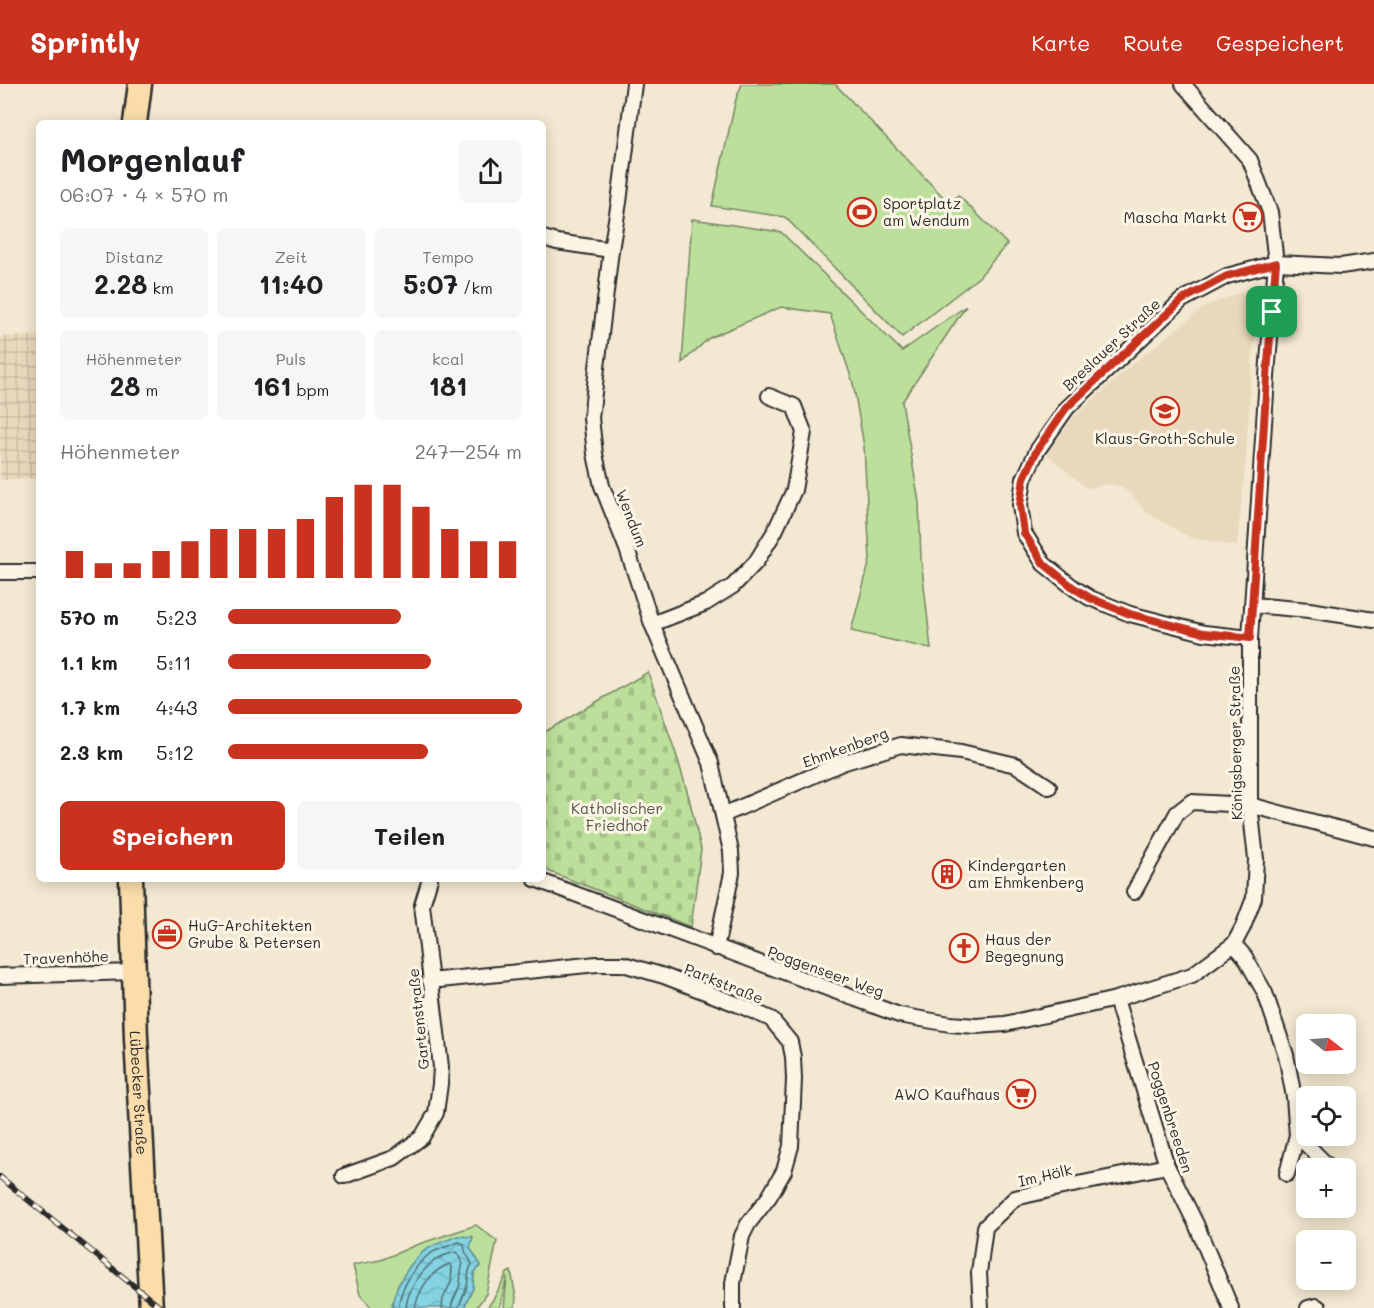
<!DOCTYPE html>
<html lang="de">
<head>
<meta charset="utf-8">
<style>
  body { margin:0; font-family:Mali,sans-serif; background:#f6f6f6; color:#202124; height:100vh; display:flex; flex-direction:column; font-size:22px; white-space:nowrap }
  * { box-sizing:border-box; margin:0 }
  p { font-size:20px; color:#757577 }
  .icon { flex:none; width:33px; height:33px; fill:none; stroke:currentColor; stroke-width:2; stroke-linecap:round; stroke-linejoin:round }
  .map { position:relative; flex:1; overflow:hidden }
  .sheet { position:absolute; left:36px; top:36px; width:510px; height:762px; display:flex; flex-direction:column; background:#fff; border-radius:9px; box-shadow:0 3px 15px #0003 }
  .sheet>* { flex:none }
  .needle { width:39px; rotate:107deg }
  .tools { position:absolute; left:1296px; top:930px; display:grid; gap:12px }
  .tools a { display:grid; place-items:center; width:60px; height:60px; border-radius:9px; background:#fff; box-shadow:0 3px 15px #0003; font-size:30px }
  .pin { position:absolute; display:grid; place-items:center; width:51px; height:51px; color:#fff; margin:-26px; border-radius:12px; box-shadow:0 3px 9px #0006 }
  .round { display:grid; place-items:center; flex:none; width:63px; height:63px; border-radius:9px; background:#f6f6f6 }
  .overview { display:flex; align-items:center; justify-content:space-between; height:102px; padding:0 24px }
  h1 { font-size:33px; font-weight:800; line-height:45px }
  .metrics { display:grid; grid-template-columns:repeat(3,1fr); gap:9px; height:102px; padding:6px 24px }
  .metrics div { display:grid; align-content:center; border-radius:9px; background:#f6f6f6; text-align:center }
  .metrics b { font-size:26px; font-weight:800 }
  .metrics small { font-size:16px; font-weight:400 }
  .metrics p { font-size:16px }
  .chart { height:168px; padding:12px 24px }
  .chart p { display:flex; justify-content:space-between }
  .chart svg { width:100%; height:108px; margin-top:6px; stroke:#c8321e; stroke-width:6 }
  .button { display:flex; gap:12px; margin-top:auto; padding:12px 24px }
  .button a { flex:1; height:69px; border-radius:9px; background:#c8321e; color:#fff; font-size:24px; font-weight:800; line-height:69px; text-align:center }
  .button a+a { background:#f6f6f6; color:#202124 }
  ul { padding:0 24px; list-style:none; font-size:20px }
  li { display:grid; grid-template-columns:96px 72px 1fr; align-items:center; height:45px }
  li i { height:15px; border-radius:8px; background:#c8321e }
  header { display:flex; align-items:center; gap:36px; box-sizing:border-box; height:84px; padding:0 30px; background:#c8321e; color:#fff }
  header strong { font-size:28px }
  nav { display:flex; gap:33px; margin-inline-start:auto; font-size:21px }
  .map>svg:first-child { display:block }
  .built { fill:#e9d9bc }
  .industrial { fill:url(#industrial-grid) }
  .grass { fill:#bce09b; stroke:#748663; stroke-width:1.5 }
  .cemetery { fill:url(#cemetery-stones); stroke:#748663; stroke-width:1.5 }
  .water { fill:url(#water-waves); stroke:#608f99; stroke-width:1.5 }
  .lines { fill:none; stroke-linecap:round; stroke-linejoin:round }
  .shore { stroke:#4f6e74; stroke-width:1.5 }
  .street-casing { stroke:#2b2b2b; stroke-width:18 }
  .primary-casing { stroke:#2b2b2b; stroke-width:27 }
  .street { stroke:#fcf5e5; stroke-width:14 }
  .primary { stroke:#faddab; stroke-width:22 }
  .rail-casing { stroke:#2b2b2b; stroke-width:6 }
  .rail { stroke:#fcf5e5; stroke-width:4; stroke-dasharray:11; stroke-linecap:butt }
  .route-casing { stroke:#fff; stroke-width:12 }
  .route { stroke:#c8321e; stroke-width:8 }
  .labels { text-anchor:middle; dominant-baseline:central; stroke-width:6; stroke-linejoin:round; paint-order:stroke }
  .poi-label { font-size:15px; fill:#2b2b2b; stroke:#fcf5e5; text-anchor:start }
  .street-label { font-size:15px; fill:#2b2b2b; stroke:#fcf5e5 }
  .park-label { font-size:15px; fill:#4f5847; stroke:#fcf5e5 }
</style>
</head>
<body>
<header>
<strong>Sprintly</strong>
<nav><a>Karte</a><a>Route</a><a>Gespeichert</a></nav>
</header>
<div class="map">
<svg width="1374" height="1224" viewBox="0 0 1374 1224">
  <defs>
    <pattern id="industrial-grid" width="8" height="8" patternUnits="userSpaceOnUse" patternTransform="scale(1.5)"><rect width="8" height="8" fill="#e9d9bc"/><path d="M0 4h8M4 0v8" fill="none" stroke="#c8baa2"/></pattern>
    <pattern id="cemetery-stones" width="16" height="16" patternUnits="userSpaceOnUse" patternTransform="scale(1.5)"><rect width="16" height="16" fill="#bce09b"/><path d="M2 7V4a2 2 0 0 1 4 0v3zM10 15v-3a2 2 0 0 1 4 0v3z" fill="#a2c086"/></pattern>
    <pattern id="water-waves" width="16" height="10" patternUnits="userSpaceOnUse" patternTransform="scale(1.5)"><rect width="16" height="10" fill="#84d2e2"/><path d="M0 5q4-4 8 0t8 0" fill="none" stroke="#72b4c2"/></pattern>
  </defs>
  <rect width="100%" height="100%" fill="#f3e8d2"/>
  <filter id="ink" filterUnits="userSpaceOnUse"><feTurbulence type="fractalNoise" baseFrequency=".0167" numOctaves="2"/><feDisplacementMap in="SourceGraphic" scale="12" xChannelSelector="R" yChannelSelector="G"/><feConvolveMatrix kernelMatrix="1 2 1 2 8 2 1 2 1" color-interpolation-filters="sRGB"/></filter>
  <g filter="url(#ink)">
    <!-- built -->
    <polygon class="built" points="1260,201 1251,292 1246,373 1237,462 1189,453 1147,429 1131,411 1122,403 1109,400 1086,404 1047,370 1073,334 1130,282 1206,222"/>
    <!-- industrial -->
    <polygon class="industrial" points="39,252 39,394 0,396 0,253"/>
    <!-- grass -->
    <g class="grass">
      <polygon points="742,0 835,0 949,119 958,111 1007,160 979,193 902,253 785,133 712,122 736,15"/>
      <polygon points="692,135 781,148 902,267 966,222 902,318 919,418 921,475 931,565 851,547 870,476 864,362 853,299 830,230 781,223 709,254 682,279"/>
      <polygon points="476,1141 497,1157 486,1210 476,1224 464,1224 473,1204 474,1189 470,1164 472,1153 392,1219 393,1224 372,1224 360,1211 353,1181 381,1176 416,1161"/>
      <polygon points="511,1187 516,1214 515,1224 504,1224 507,1193 500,1222 499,1224 487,1224 494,1214 507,1189"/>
    </g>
    <!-- cemetery -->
    <polygon class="cemetery" points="648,588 678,676 689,714 701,765 691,843 543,785 543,649"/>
    <!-- water -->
    <path class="water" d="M458 1152 473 1153 470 1164 481 1181 474 1189 473 1204 464 1224H393C390 1208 413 1173 427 1165 436 1159 448 1156 458 1152Z"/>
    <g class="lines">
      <!-- shore -->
      <g class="shore">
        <path d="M399 1224C398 1207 415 1182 428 1171 436 1165 450 1162 459 1158L464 1160 465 1167 472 1180C466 1189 470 1195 466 1205 464 1212 460 1217 459 1224"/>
        <path d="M406 1224C407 1207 420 1188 433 1178 438 1173 448 1170 455 1168L457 1169 463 1180C460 1187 461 1193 460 1200 458 1209 452 1215 451 1224"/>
        <path d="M415 1224C419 1205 431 1186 450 1180L452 1183 451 1198 443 1215 442 1224"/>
      </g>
      <!-- street casing -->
      <g class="street-casing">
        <g id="street">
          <polyline points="634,0 619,118 611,166 591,334 595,370 602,402 627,465 652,540 711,679 731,767 732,789 716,864"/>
          <polyline points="543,154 557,158 611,166"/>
          <polyline points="0,488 39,488"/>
          <polyline points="1252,521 1309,526 1374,536"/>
          <polyline points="652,540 706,519 733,502 756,478 775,447 794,406 804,348 794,322 769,312"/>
          <polyline points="1250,554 1204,549 1130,530 1090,514 1074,504 1044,480 1024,449 1020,421 1024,395 1037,367 1067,324 1182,216 1227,192 1276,179 1341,182 1374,177"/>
          <polyline points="723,731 842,679 901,661 961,668 1016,681 1049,703"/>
          <polyline points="535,795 899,931 950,940 976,942 1005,940 1116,915 1192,891 1234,860 1243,843 1254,814 1256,775 1250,721 1250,554 1268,278 1276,179 1270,128 1250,76 1183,0"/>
          <polyline points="1134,808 1177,729 1191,718 1250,721 1374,754"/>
          <polyline points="1234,860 1245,873 1265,909 1286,971 1294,1013 1297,1051 1287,1090"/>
          <polyline points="0,892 134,888"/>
          <polyline points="430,897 597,880 623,880 664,892 739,921 771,935 790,958 793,973 794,995 791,1062 784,1087 769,1113 748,1140 742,1152 733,1199 733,1224"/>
          <polyline points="1116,915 1167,1082 1196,1140 1231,1224"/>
          <polyline points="1297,1051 1330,1084"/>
          <polyline points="344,1092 394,1074 422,1053 436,1029 440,1000 441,983 422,821 430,795"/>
          <polyline points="981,1224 979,1189 985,1143 1015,1114 1058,1104 1167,1082"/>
          <polyline points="1308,1224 1316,1222 1319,1224"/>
        </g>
      </g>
      <!-- primary casing -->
      <g class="primary-casing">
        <g id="primary">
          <polyline points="135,39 140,0"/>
          <path id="s1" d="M131 795 136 954 151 1224"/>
        </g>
      </g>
      <!-- street -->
      <use href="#street" class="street"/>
      <!-- primary -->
      <use href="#primary" class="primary"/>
      <!-- rail casing -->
      <g class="rail-casing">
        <polyline id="rail" points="0,1093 161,1224"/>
      </g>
      <!-- rail -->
      <use href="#rail" class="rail"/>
    </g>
  </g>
  <g class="lines" filter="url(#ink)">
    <!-- route casing -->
    <g class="route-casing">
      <polygon id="route" points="1276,179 1268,278 1250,554 1204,549 1130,530 1090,514 1074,504 1044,480 1024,449 1020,421 1024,394 1037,366 1066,324 1182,216 1227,192"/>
    </g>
    <!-- route -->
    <use href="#route" class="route"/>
  </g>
  <!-- icons -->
  <defs>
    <g id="stadium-ring" transform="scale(1.5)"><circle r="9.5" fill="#fcf5e5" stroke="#c8321e" stroke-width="1.5"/><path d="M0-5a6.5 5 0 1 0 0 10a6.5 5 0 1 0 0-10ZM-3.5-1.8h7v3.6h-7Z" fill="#c8321e"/></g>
    <g id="supermarket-ring" transform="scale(1.5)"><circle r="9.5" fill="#fcf5e5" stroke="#c8321e" stroke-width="1.5"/><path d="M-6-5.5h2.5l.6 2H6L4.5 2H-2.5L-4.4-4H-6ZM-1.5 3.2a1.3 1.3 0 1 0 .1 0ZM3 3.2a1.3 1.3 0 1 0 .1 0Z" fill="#c8321e"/></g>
    <g id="school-ring" transform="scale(1.5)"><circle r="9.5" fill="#fcf5e5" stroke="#c8321e" stroke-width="1.5"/><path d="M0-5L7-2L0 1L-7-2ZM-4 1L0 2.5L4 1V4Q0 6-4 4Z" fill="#c8321e"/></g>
    <g id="building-ring" transform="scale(1.5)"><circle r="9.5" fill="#fcf5e5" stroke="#c8321e" stroke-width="1.5"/><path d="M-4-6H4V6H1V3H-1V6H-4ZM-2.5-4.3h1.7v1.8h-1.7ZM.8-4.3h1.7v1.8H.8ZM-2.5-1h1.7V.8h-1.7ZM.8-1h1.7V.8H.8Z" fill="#c8321e"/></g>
    <g id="office-ring" transform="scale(1.5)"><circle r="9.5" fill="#fcf5e5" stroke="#c8321e" stroke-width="1.5"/><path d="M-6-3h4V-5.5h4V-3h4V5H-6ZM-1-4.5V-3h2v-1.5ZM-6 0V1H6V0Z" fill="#c8321e"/></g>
    <g id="church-ring" transform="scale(1.5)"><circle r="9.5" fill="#fcf5e5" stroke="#c8321e" stroke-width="1.5"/><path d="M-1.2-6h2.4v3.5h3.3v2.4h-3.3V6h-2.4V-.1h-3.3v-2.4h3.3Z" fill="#c8321e"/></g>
  </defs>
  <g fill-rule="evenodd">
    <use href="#stadium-ring" x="862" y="128"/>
    <use href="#supermarket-ring" x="1248" y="133"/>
    <use href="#school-ring" x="1165" y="327"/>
    <use href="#building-ring" x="947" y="790"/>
    <use href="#office-ring" x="167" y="850"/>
    <use href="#church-ring" x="964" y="864"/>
    <use href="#supermarket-ring" x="1021" y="1010"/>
  </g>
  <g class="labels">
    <!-- poi labels -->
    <g class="poi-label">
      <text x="883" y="119">Sportplatz<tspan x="883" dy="17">am Wendum</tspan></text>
      <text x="1227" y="133" text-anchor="end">Mascha Markt</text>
      <text x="1165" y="354" text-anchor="middle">Klaus-Groth-Schule</text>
      <text x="968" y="781">Kindergarten<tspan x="968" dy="17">am Ehmkenberg</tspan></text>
      <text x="188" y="841">HuG-Architekten<tspan x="188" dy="17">Grube &amp; Petersen</tspan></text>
      <text x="985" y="855">Haus der<tspan x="985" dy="17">Begegnung</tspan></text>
      <text x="1000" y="1010" text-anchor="end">AWO Kaufhaus</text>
    </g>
    <!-- street labels -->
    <g class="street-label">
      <text transform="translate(1111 260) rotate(-43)">Breslauer Straße</text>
      <text transform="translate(632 434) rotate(69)">Wendum</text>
      <text transform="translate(1235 659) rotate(-91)">Königsberger Straße</text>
      <text transform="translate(845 663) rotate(-20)">Ehmkenberg</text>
      <text transform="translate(66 873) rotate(-2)">Travenhöhe</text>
      <text transform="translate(826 887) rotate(20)">Poggenseer Weg</text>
      <text transform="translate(724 899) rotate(22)">Parkstraße</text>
      <text transform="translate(418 935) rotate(-96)">Gartenstraße</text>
      <text stroke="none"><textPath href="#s1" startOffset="214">Lübecker Straße</textPath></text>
      <text transform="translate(1171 1033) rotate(72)">Poggenbreeden</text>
      <text transform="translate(1045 1091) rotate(-13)">Im Hölk</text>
    </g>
    <!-- park labels -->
    <g class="park-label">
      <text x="617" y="724">Katholischer<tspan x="617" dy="17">Friedhof</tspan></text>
    </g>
  </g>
</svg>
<div class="tools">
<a><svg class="needle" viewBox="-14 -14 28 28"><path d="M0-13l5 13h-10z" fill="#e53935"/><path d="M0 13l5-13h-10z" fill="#757577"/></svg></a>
<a><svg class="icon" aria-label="locate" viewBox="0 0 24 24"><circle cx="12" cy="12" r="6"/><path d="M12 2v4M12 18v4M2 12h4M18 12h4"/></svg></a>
<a>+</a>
<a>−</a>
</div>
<div class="pin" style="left:1272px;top:228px;background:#1e9e55"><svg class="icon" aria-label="arrive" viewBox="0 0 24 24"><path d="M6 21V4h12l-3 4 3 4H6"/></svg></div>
<section class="sheet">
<div class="overview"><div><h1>Morgenlauf</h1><p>06:07 · 4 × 570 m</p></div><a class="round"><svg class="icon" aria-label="share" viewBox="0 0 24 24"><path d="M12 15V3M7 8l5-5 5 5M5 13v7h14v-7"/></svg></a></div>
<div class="metrics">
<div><p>Distanz</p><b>2.28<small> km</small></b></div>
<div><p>Zeit</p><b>11:40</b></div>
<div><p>Tempo</p><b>5:07<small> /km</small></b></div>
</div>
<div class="metrics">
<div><p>Höhenmeter</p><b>28<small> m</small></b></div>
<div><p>Puls</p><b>161<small> bpm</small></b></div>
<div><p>kcal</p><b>181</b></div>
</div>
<div class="chart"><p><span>Höhenmeter</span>247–254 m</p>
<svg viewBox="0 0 160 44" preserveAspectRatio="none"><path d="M5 44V33M15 44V38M25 44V38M35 44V33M45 44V29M55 44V24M65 44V24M75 44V24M85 44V20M95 44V11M105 44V6M115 44V6M125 44V15M135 44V24M145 44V29M155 44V29"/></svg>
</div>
<ul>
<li><b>570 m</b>5:23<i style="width:59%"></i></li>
<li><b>1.1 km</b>5:11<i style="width:69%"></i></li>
<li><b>1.7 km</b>4:43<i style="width:100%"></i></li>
<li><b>2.3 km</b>5:12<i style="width:68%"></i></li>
</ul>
<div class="button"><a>Speichern</a><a>Teilen</a></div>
</section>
</div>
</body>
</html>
